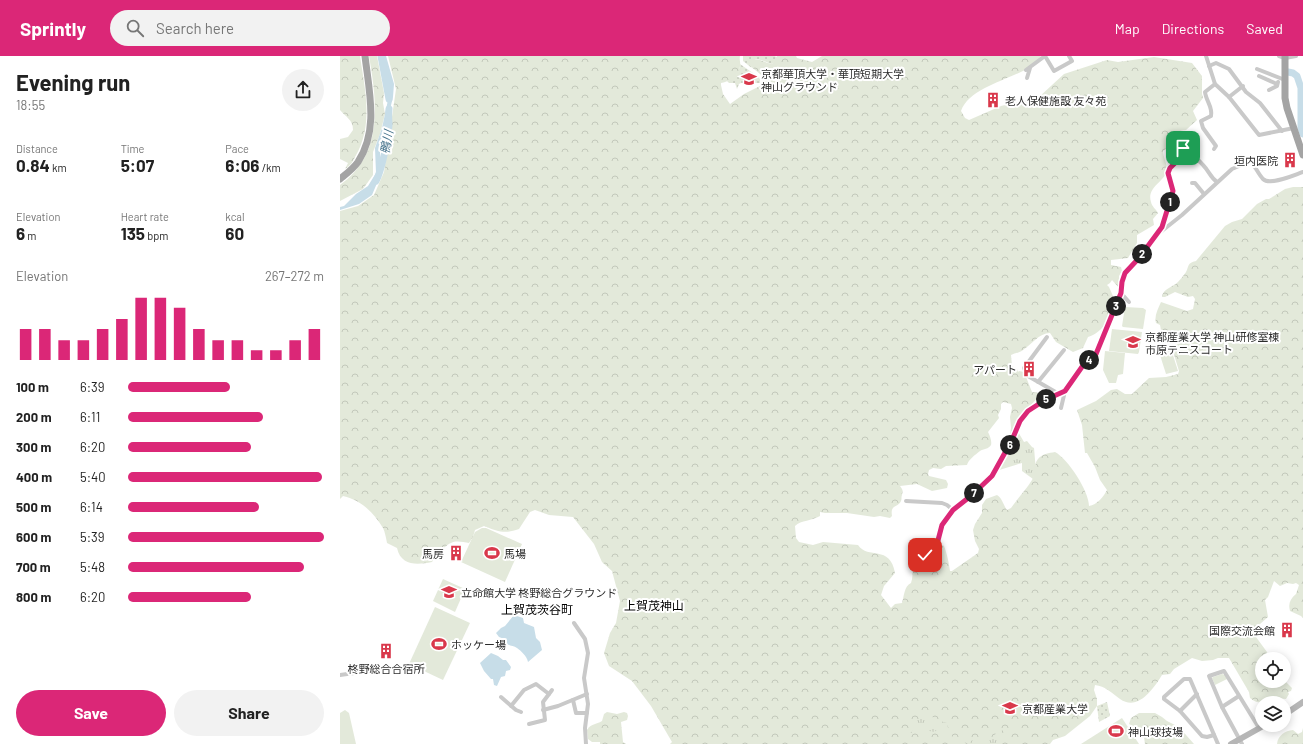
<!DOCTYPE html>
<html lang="en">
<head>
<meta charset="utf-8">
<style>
  body { margin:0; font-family:Barlow,"Noto Sans JP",sans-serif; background:#f2f2f2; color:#222; height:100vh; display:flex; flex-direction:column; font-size:15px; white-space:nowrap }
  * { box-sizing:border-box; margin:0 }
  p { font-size:13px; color:#767676 }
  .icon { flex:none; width:22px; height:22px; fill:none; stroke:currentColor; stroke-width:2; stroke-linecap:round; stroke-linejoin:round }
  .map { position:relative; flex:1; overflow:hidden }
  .drawer { display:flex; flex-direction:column; background:#fff; width:340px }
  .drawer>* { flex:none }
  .tools { position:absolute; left:915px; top:596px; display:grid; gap:8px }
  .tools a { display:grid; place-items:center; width:36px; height:36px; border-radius:50%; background:#fff; box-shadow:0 2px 10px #0003; font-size:20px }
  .pin { position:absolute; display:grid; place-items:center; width:34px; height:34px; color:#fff; margin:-17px; border-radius:8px; box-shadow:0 2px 6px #0006 }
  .km { position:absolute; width:20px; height:20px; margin:-10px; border-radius:50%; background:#222; color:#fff; font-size:11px; line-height:20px; text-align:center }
  .round { display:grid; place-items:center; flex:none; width:42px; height:42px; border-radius:21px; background:#f2f2f2 }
  .overview { display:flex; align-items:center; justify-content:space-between; height:68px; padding:0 16px }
  h1 { font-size:22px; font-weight:700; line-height:30px }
  .metrics { display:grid; grid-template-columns:repeat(3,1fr); gap:6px; height:68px; padding:4px 16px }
  .metrics div { display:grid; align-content:center }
  .metrics b { font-size:17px; font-weight:700 }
  .metrics small { font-size:11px; font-weight:400 }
  .metrics p { font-size:11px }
  .chart { height:112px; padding:8px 16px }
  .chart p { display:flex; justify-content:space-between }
  .chart svg { width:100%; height:72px; margin-top:4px; stroke:#db2777; stroke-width:6 }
  .primary-button { display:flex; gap:8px; margin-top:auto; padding:8px 16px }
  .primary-button a { flex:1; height:46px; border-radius:24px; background:#db2777; color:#fff; font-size:16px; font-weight:700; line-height:46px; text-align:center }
  .primary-button a+a { background:#f2f2f2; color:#222 }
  ul { padding:0 16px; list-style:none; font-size:13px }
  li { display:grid; grid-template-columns:64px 48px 1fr; align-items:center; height:30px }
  li i { height:10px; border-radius:5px; background:#db2777 }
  header { display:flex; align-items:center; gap:24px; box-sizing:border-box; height:56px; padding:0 20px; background:#db2777; color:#fff }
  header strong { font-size:19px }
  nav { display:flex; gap:22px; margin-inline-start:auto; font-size:14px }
  .search { width:280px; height:36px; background:#f2f2f2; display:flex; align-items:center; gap:10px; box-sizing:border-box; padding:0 14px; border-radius:22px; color:#767676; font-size:15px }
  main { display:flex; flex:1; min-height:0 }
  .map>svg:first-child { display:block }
  .grass { fill:url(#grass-dots) }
  .forest { fill:url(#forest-crowns) }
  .park { fill:url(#park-tufts) }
  .pitch { fill:#e3e9da }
  .water { fill:#c7dde8 }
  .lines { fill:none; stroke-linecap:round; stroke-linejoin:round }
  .river { stroke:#c7dde8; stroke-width:7 }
  .street { stroke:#c9c9c9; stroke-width:4 }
  .secondary { stroke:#b6b6b6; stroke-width:6 }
  .primary { stroke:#a4a4a4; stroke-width:7 }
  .route-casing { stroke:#fff; stroke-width:8 }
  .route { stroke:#db2777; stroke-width:5 }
  .labels { text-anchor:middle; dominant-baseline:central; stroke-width:4; stroke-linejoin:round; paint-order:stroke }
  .poi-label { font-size:11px; fill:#2c2c2c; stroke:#fff; text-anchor:start }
  .water-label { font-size:12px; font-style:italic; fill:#406f88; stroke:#fff }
  .neighbourhood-label { font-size:12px; fill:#000; stroke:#fff }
</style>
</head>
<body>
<header>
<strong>Sprintly</strong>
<div class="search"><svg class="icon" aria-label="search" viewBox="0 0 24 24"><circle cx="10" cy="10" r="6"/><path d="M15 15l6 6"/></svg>Search here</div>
<nav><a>Map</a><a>Directions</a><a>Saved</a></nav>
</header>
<main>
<section class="drawer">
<div class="overview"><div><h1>Evening run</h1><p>18:55</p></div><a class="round"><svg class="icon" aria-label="share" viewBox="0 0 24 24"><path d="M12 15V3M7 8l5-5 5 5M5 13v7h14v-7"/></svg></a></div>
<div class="metrics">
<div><p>Distance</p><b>0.84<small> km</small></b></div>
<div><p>Time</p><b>5:07</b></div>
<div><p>Pace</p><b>6:06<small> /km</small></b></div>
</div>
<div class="metrics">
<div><p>Elevation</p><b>6<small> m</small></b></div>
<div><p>Heart rate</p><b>135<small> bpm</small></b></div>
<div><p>kcal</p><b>60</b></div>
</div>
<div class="chart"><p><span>Elevation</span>267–272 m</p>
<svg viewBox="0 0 160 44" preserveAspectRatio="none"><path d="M5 44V25M15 44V25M25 44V32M35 44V32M45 44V25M55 44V19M65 44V6M75 44V6M85 44V12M95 44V25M105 44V32M115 44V32M125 44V38M135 44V38M145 44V32M155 44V25"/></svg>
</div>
<ul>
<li><b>100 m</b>6:39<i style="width:52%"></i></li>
<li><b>200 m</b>6:11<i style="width:69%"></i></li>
<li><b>300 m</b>6:20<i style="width:63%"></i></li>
<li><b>400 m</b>5:40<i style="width:99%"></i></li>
<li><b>500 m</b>6:14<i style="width:67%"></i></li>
<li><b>600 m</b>5:39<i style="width:100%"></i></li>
<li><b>700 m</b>5:48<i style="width:90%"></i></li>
<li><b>800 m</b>6:20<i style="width:63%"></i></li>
</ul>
<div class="primary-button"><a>Save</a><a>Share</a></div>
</section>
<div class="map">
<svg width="963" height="688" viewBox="0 0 963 688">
  <defs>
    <pattern id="grass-dots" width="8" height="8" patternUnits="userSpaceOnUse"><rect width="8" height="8" fill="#e3e9da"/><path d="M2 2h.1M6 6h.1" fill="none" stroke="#c3c8bb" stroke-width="1.8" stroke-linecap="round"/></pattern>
    <pattern id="forest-crowns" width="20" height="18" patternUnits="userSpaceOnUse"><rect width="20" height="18" fill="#e3e9da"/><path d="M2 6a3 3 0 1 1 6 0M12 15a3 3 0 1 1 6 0" fill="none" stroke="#c3c8bb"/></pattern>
    <pattern id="park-tufts" width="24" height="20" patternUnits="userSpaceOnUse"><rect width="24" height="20" fill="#e3e9da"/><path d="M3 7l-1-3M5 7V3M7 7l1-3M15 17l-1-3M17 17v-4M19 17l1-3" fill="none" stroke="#c3c8bb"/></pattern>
  </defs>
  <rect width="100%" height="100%" fill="#fff"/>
  <!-- grass -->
  <g class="grass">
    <path d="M403 0H435L437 2 432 8C426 7 422 3 415 3L411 11 413 13 403 5Z"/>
    <path d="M400 8 420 22V27H401L399 28 397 33 395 27H389L387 25C394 21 400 17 400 8Z"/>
    <polygon points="767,646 770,660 759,666 757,650"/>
  </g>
  <!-- forest -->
  <g class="forest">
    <path d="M0 0H20C25 34 34 70 15 101 13 106 10 110 5 113L8 107 0 103V83L8 81 13 74C13 64 6 61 0 54Z"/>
    <path d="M29 0H37L44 37 43 47 45 58 40 78 33 96V119L23 133 0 145V129C44 98 37 47 29 0Z"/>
    <path d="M48 0H400C399 4 401 7 400 10 399 21 390 25 381 27V29L383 38 390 48 404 38 424 28 425 22 409 9V4L411 3C422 3 423 6 432 8L437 0H456L457 2 472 6 482 0H701C698 4 694 8 690 11 670 24 630 31 621 55L625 62 629 64 661 50 677 46 689 45 699 41 724 18 767 4 778 6 814 1 852 7 862 20V38L863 42 853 55 857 64 846 74C840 74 832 78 828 82L830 90 823 95C823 101 827 107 827 114 826 125 806 131 811 146 812 151 816 153 818 157L813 163 814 169 797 179V187L788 202 771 204V209L781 211 782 215 779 220 780 233 772 224 770 227 767 229 769 231 776 247C770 261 764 276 748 281L743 292 733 296 716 286 710 277C699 277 691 289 683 294 679 297 675 297 671 299L672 310 677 313 678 316 679 315 684 316 692 336 708 338 699 340 692 348V350L687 354 668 387 666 381 670 379 671 372 670 361 672 352 671 348 663 346 661 348V353L658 359 659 362 648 376C650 380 652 385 651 389 649 393 643 393 640 395 635 399 628 404 627 409L606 410 601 413 593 412 589 414 588 418 589 420 606 424 608 428 607 432 592 435 577 428 560 430C563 434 563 434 562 439 561 441 562 443 561 445 558 452 550 448 552 460L550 462 540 460 534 461 507 457H485L480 456V460C472 465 461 464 455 470L456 482 459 486 473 489 483 486 518 489C528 504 550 488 555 517L544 530 541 539 551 552 555 548 562 547C564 541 564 530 571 527 573 522 572 516 574 511 577 501 593 485 604 490 607 497 609 508 610 515H612L638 497 639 493 635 485 633 474 635 468 642 457V449L646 443 657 439C663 443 663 449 667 454L671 452C677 443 686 434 692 424 696 417 693 409 698 403 702 398 709 397 715 396 728 403 749 435 749 450 757 449 764 440 767 434L760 424 755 411 747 397H745L742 369 737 354 756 345 771 334 777 333 785 338H792L809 322 826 321 838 318 839 315 832 292C821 291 822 277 820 269L816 267C814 260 818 253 821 246L847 255 853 253 855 243 853 240 848 241 835 236 825 241H822C823 232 832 232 838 226 840 224 844 219 846 216 849 210 847 207 856 205L885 170 892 166 902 163 917 148 926 143H929L945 133 953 131H963V562L961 560 950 555C948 548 950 543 956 538L959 529 956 527 953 528 947 527 940 530 934 525 928 541 925 544 928 561 920 568V576L916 581 927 596 928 601 930 603H922V625H944V622L946 626 952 632 951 635 948 636 949 638 946 643C941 643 936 641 930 642 921 643 921 651 910 642L909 636 889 602H878L873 604 862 605 852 602 834 613 830 618 822 619C814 632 798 656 780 643 772 637 765 630 755 629L754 634 757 643V650L750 660 725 680 713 684 710 688H330L332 686 311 650 292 625 269 610 264 597 270 577 276 567 280 545 272 515 262 506 254 488 233 461 209 459 195 454 190 456 179 473C165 478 159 476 144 470L135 474 133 481 129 487C123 486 116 484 111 487 106 489 104 493 99 495L92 506C77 509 61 510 57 492L47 487C46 482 45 476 43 472 33 456 21 444 3 440L0 443V155L18 150 34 139 44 116 56 33Z"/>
    <path d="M267 656 277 658 284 656 287 657 288 660 287 664 281 666 283 686 286 688H260V686H252L248 683 247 674C251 667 256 669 262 665L264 658Z"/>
    <polygon points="799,657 815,657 822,661 827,665 839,671 854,688 805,688 803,675 789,668 791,662"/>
    <path d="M963 672V688H937C938 679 945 675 953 674L958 678 962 676Z"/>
  </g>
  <!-- park -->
  <g class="park">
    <polygon points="677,374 684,386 687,385 692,391 694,392 696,415 693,423 682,415 682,407 656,415 657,412 665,403"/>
    <polygon points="882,618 885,619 887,623 875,629 872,622 873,621"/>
    <path d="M592 659 593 662 597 664 596 665 598 667 600 665 607 667 608 672H611L613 674H609L611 680 616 682V684L618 686 623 684 626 688 630 687 632 684H647L654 680 657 676 664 674V676L661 679 657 688H616L610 682 601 679 597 674 594 676 590 675C587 678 577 678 574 676L571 678 570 677 573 675 571 670 573 668 574 663H588Z"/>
  </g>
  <!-- pitch -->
  <g class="pitch">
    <polygon points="785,251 803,252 806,254 803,273 783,271 782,270"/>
    <polygon points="772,273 802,276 799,296 798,298 769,295"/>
    <polygon points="831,293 838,315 826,318 819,296"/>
    <polygon points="765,295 785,297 783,318 778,319 776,327 769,327 763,314"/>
    <polygon points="142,472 146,472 182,488 165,526 121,506 135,476"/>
    <polygon points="103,523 125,533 115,556 93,545"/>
    <polygon points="95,551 130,567 103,624 69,608"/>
    <polygon points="5,654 9,657 16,688 0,688 0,657"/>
    <polygon points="782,662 799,688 741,688"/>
  </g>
  <!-- water -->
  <g class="water">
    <polygon points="39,0 46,0 54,28 53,41 40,95 40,120 32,139 19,148 0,154 0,151 4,150 16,138 28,130 36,117 35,92 42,72 48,44 47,30"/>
    <path d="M174 559 183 562 184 567 194 571 196 582 200 586 202 594 188 606C187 600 181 595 177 592 174 590 170 590 167 588V584L159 581 156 577 161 572 165 570Z"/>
    <polygon points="151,597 158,600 163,604 166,604 171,611 170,614 166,615 165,620 161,621 157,630 154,629 153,623 151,623 144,615 140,607"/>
  </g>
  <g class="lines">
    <!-- river -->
    <g class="river">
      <polyline points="41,0 49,43"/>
      <polyline points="948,16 953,17 957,20 961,32 961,72 963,78"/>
      <path d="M36 125C42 114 48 82 49 69 49 64 48 59 49 53"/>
    </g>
    <!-- street -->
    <g class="street">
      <polyline points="705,0 714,15 732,5 729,0"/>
      <polyline points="866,0 875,28 889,41 919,79 954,72"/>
      <polyline points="939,0 945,2 956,0"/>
      <polyline points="869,10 876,7 889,13 906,36 920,47 942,75"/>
      <polyline points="917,13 945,24"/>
      <polyline points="686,14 705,0"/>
      <polyline points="919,20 937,28"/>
      <polyline points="687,22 690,12"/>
      <polyline points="929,34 937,30 938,26"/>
      <polyline points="889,41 903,30"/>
      <path d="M874 93 876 90 863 72 861 65 871 60C873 51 866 45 865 36L875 28"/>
      <polyline points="912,107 926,105"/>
      <polyline points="852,127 855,127 864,138"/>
      <path d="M819 175 826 159 833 135 828 117 830 112 839 103 843 92C850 97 857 102 863 109 869 115 870 121 877 126"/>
      <polyline points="781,237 789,246"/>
      <polyline points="707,281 684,312 688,320 719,338"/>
      <polyline points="698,326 724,294"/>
      <polyline points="721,352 725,335"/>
      <path d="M566 445 602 447 607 449 613 454 632 439 652 420 672 384 679 365 688 355 705 344 725 335 745 308 756 298 781 237 782 225 785 217 799 202 813 182 842 159 892 113 906 107H912C916 112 919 119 923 123 930 130 954 119 963 116"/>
      <path d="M585 499C601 492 595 483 602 470 604 464 609 459 613 454"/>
      <polyline points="234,567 245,583 248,597 244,622 248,648 245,672 246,688"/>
      <polyline points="0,619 35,614"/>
      <polyline points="857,638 840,655 824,643 824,641 844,623 850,623 878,688"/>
      <polyline points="899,640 882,651 869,620 884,615 919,672"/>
      <polyline points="161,641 176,654 181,656"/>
      <polyline points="233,644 236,657 247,657"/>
      <polyline points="171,650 184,634 196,628 209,638"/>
      <polyline points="882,651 902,688"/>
      <polyline points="203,654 218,650 247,638"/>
      <polyline points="840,655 862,680 867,681 874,679"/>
      <polyline points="189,668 205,664 203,646 212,634"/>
    </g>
    <!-- secondary -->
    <g class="secondary">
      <polyline points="944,659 963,646"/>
      <polyline points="891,688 925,669"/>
    </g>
    <!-- primary -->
    <g class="primary">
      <polyline points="945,0 945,42 947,52 963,99"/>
      <path d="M0 123C6 118 13 113 18 106 39 74 29 35 25 0"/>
    </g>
  </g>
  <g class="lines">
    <!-- route casing -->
    <g class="route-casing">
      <polyline id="route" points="585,499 592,496 596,492 602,469 613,454 632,439 652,420 672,384 680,365 688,355 705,344 725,335 744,308 756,298 781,237 782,226 785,217 799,202 822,171 833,135 828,117 830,112 839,103 843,92"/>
    </g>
    <!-- route -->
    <use href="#route" class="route"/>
  </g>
  <!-- icons -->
  <defs>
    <g id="university-bare" transform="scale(1.2)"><path d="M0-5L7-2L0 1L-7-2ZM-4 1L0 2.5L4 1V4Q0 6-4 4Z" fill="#d9384b" stroke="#fff" stroke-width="2.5" paint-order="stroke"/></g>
    <g id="building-bare" transform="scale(1.2)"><path d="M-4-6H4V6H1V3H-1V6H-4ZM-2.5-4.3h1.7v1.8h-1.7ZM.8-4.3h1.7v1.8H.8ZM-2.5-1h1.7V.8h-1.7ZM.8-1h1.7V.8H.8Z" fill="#d9384b" stroke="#fff" stroke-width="2.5" paint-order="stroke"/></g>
    <g id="stadium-bare" transform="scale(1.2)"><path d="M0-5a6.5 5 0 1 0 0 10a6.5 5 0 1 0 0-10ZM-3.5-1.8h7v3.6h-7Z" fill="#d9384b" stroke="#fff" stroke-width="2.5" paint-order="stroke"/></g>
  </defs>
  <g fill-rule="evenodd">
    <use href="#university-bare" x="409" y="23"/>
    <use href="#building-bare" x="653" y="44"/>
    <use href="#building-bare" x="950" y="104"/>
    <use href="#university-bare" x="793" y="286"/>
    <use href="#building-bare" x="689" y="313"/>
    <use href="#building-bare" x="116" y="497"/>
    <use href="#stadium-bare" x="152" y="497"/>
    <use href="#university-bare" x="109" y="536"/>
    <use href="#building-bare" x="947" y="574"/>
    <use href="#stadium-bare" x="99" y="588"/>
    <use href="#building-bare" x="46" y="595"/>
    <use href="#university-bare" x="670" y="652"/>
    <use href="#stadium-bare" x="776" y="675"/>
  </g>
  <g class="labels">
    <!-- poi labels -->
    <g class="poi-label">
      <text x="421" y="17">京都華頂大学・華頂短期大学<tspan x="421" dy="13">神山グラウンド</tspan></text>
      <text x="665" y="44">老人保健施設 友々苑</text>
      <text x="938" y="104" text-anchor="end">垣内医院</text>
      <text x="805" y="280">京都産業大学 神山研修室棟<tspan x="805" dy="13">市原テニスコート</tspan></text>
      <text x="677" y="313" text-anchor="end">アパート</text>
      <text x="104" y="497" text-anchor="end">馬房</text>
      <text x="164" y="497">馬場</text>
      <text x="121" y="536">立命館大学 柊野総合グラウンド</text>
      <text x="935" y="574" text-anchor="end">国際交流会館</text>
      <text x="111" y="588">ホッケー場</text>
      <text x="46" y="612" text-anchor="middle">柊野総合合宿所</text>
      <text x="682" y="652">京都産業大学</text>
      <text x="788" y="675">神山球技場</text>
    </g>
    <!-- water labels -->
    <g class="water-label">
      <text transform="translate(46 86) rotate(-80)">鴨川</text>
    </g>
    <!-- neighbourhood labels -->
    <g class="neighbourhood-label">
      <text x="314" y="549">上賀茂神山</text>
      <text x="197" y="553">上賀茂茨谷町</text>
    </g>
  </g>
</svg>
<div class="tools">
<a><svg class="icon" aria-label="locate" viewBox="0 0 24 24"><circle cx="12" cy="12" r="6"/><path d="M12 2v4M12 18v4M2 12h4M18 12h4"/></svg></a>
<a><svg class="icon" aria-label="layers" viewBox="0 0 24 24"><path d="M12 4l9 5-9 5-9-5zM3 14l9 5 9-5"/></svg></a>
</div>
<div class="pin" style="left:843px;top:92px;background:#1e9e55"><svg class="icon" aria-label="arrive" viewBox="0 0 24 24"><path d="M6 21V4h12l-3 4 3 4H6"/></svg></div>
<div class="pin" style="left:585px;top:499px;background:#d93025"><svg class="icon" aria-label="check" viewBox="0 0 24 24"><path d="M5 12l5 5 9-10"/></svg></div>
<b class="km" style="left:830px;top:146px">1</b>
<b class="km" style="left:802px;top:198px">2</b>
<b class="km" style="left:776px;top:250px">3</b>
<b class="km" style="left:749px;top:304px">4</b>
<b class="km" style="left:706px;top:343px">5</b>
<b class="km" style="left:670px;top:389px">6</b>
<b class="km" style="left:634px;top:437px">7</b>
</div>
</main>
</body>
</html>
